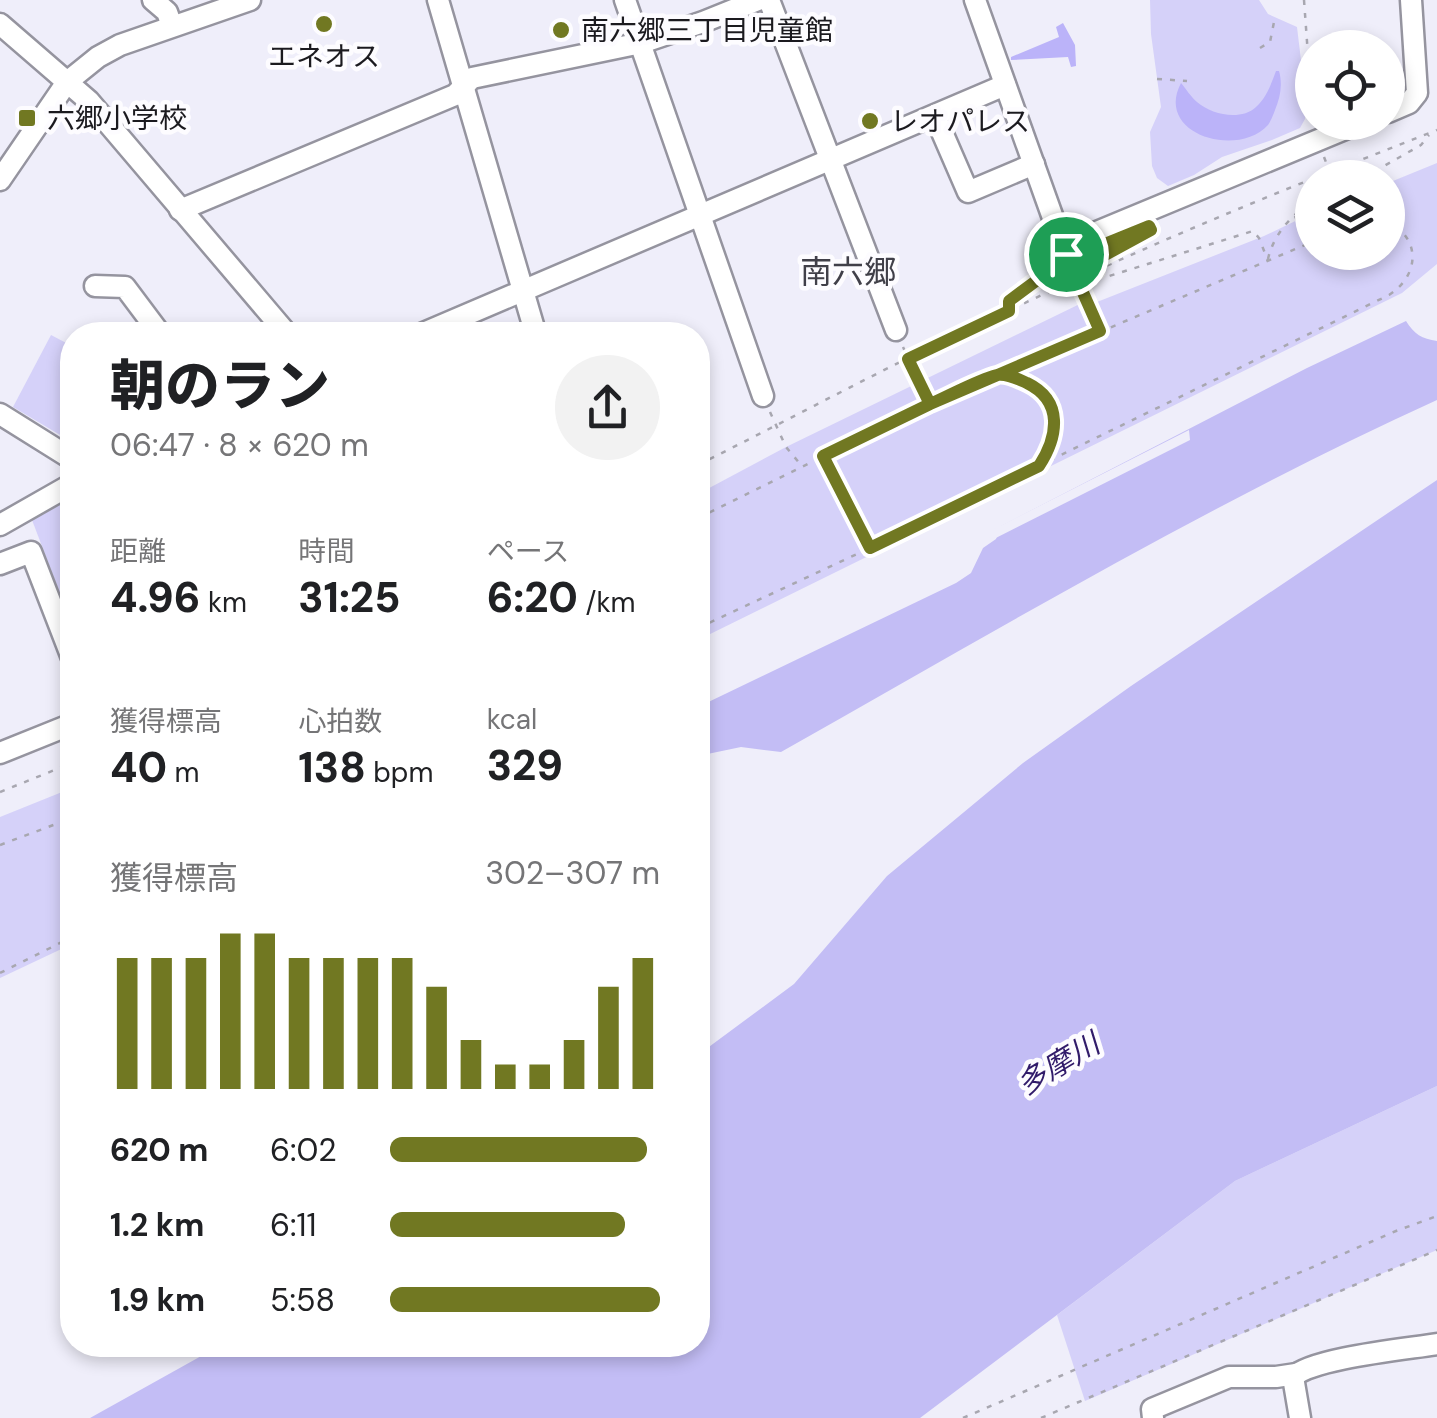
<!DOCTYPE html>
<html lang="ja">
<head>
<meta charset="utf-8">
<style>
  body { margin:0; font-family:"DM Sans","Noto Sans JP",sans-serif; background:#f2f2f2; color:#202124; height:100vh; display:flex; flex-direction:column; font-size:38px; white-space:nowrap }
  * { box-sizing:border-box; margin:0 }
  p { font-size:32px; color:#757577 }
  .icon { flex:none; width:55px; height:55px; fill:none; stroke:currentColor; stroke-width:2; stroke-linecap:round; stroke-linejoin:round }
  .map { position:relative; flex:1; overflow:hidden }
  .details { position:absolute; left:60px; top:322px; width:650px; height:1035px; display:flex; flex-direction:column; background:#fff; border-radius:40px; box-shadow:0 5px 15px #0003 }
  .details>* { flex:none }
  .buttons { position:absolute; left:1295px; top:30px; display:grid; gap:20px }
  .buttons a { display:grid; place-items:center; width:110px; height:110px; border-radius:50%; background:#fff; box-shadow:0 5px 15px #0003; font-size:50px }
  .pin { position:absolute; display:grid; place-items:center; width:85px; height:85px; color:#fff; margin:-42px; border:5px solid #fff; border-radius:50%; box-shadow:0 2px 10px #0007 }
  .round { display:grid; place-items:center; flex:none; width:105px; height:105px; border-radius:52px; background:#f2f2f2 }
  .summary { display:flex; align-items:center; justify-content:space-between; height:170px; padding:0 50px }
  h1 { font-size:55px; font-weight:800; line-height:75px }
  .metrics { display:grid; grid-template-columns:repeat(3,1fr); gap:15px; height:170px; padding:10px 50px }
  .metrics div { display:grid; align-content:center }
  .metrics b { font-size:42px; font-weight:800 }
  .metrics small { font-size:28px; font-weight:400 }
  .metrics p { font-size:28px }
  .chart { height:280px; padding:20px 50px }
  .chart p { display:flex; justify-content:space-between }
  .chart svg { width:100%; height:180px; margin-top:10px; stroke:#717822; stroke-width:6 }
  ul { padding:0 50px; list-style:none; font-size:32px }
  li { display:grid; grid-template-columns:160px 120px 1fr; align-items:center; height:75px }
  li i { height:25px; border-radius:12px; background:#717822 }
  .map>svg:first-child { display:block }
  .green { fill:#d5d1f9 }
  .forest { fill:#bbb3f9 }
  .water { fill:#c3bdf5 }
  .pier { fill:#efeefa }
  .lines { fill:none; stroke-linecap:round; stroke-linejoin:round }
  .minor-casing { stroke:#95949f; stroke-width:25 }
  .path { stroke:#a8a7b0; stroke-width:2.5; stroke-dasharray:5 8; stroke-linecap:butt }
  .minor { stroke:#fff; stroke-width:20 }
  .route-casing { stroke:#fff; stroke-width:20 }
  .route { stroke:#717822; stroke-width:12 }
  .poi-dot { fill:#717822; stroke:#fdfcff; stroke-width:4 }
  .labels { text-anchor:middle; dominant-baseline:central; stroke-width:9; stroke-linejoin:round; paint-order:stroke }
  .poi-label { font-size:28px; fill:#1b1a1f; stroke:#fdfcff; text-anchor:start }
  .water-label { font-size:30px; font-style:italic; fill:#311b6a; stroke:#fdfcff }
  .quarter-label { font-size:32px; fill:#414049; stroke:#fdfcff }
</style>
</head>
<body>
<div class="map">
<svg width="1437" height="1418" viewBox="0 0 1437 1418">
  <rect width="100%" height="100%" fill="#efeefa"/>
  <!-- green -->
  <g class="green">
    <polygon points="1150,0 1259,0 1268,14 1297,27 1306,102 1305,119 1300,128 1272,140 1222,157 1194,175 1168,186 1157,178 1152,166 1150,132 1161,107 1151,34"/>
    <polygon points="1437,163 1437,264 1402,293 698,640 698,494 786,447 1090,299 1097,302 1264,236 1312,213 1312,252 1388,252 1388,183"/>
    <polygon points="51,335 72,346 72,442 13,407"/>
    <polygon points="72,498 72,625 32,520"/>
    <polygon points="72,788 72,944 0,978 0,817"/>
    <polygon points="1437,1086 1437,1250 1085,1401 1057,1315 1235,1181"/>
  </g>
  <!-- forest -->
  <g class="forest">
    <polygon points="1063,23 1075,45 1076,66 1071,67 1068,57 1011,60 1011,57 1059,37 1056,27"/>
    <path d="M1276 71H1279C1283 85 1280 98 1275 110 1274 113 1270 123 1268 125 1237 159 1154 134 1181 83 1186 89 1191 97 1197 102 1212 115 1241 121 1256 107 1267 97 1271 84 1276 71Z"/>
  </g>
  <!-- water -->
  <g class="water">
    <path d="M1406 321C1414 334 1422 339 1437 341V400C1211 503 997 630 781 752L741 747 698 756V707L956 583 971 573 983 548 996 539 1001 526 1307 368Z"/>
    <polygon points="1437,480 1437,1086 1235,1181 920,1418 90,1418 221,1345 698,1345 698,1055 794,984 887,876 1023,763 1131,686"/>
  </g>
  <!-- pier -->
  <polygon class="pier" points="1189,430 1190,440 978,547 992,536 994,529"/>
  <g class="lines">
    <!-- minor casing -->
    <g class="minor-casing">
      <g id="minor">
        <polyline points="153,0 167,12 172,26"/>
        <polyline points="438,0 536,335"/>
        <polyline points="625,0 763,396"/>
        <polyline points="769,0 896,330"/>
        <polyline points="975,0 1063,246 1362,122"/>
        <polyline points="0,24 89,101 288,335"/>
        <polyline points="1388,112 1409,103 1417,93 1411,0"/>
        <polyline points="935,116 968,192 1034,164"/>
        <polyline points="0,180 67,82 98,57 120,45 250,0"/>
        <polyline points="180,210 455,95 472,78 641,43 703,22 758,0"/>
        <polyline points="95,286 125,287 161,335"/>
        <polyline points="419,335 1005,85"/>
        <polyline points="0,414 72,459"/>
        <polyline points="0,525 72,484"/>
        <polyline points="0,564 31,552 72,658"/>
        <polyline points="0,753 72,724"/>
        <polyline points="1153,1418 1152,1409 1229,1377 1276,1377 1296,1374"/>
        <path d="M1300 1418 1293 1377C1312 1358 1407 1349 1437 1344"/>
      </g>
    </g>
    <!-- path -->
    <g class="path">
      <polyline points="1304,0 1312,111"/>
      <polyline points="1260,48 1270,42 1275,17"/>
      <polyline points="1157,79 1187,81"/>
      <polyline points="1324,157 1332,178"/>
      <polyline points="1315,178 1437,130"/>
      <polyline points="1363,178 1421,145 1429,135"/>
      <polyline points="1295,216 1307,245"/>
      <polyline points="1150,229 1094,261 1096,271 1100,276 1106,277 1253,231 1259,238 1268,261"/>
      <path d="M1268 259C1273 236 1291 214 1312 203"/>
      <polyline points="1070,264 1100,330"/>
      <polyline points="1009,309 1009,301 1060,263"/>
      <polyline points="903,347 929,403"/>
      <path d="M1001 374C1051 387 1070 417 1041 463"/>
      <polyline points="770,412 786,447 801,465"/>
      <polyline points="824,457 870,548"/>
      <path d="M698 465C768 430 838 393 908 358 1041 294 1176 233 1312 179"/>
      <polyline points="698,518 930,404 1312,242"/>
      <path d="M698 628 870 548 1389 295C1419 276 1422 239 1388 222"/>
      <polyline points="0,792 72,763"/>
      <polyline points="0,845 72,818"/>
      <polyline points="0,973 72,937"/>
      <polyline points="963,1418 1396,1231 1437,1216"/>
      <polyline points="1041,1418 1437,1250"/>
    </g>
    <!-- minor -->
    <use href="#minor" class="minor"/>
  </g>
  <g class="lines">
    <!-- route casing -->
    <g class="route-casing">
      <path id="route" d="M1066 254 1063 261 1009 301V311L908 359 930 404C949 396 977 380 997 375 1006 373 1018 379 1027 383 1064 401 1058 437 1039 466L870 548 823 456 930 404 1100 331 1077 279 1096 271 1094 261 1151 230 1149 226 1080 254H1066"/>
    </g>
    <!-- route -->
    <use href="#route" class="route"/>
  </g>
  <!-- markers -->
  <g class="poi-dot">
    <circle cx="324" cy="24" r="10"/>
    <circle cx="561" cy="30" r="10"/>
    <rect x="17" y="108" width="20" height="20" rx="5"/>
    <circle cx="870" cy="121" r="10"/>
  </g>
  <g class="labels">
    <!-- poi labels -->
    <g class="poi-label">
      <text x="581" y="30">南六郷三丁目児童館</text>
      <text x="324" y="56" text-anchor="middle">エネオス</text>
      <text x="47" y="118">六郷小学校</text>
      <text x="890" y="121">レオパレス</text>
    </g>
    <!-- water labels -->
    <g class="water-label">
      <text transform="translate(1058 1064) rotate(-31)">多摩川</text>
    </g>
    <!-- quarter labels -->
    <g class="quarter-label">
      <text x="848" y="272">南六郷</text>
    </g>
  </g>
</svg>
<div class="buttons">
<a><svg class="icon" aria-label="locate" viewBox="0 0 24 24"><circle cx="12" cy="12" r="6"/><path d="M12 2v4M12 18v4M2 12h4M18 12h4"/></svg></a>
<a><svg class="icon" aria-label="layers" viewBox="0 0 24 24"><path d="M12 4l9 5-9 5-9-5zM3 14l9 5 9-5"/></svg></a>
</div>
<div class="pin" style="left:1066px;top:254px;background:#1e9e55"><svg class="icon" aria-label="arrive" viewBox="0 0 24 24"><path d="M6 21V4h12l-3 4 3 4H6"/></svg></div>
<section class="details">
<div class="summary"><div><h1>朝のラン</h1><p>06:47 · 8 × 620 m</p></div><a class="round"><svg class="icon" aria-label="share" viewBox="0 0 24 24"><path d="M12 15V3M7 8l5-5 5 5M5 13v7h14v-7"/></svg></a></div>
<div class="metrics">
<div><p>距離</p><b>4.96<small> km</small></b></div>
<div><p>時間</p><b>31:25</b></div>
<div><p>ペース</p><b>6:20<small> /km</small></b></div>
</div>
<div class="metrics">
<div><p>獲得標高</p><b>40<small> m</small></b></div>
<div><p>心拍数</p><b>138<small> bpm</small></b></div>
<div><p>kcal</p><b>329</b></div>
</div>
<div class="chart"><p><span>獲得標高</span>302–307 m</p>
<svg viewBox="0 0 160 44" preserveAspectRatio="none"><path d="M5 44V12M15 44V12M25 44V12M35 44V6M45 44V6M55 44V12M65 44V12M75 44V12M85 44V12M95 44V19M105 44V32M115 44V38M125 44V38M135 44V32M145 44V19M155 44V12"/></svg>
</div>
<ul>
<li><b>620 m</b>6:02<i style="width:95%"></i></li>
<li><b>1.2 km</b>6:11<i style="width:87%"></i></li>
<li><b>1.9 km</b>5:58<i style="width:100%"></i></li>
</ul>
</section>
</div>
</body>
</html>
